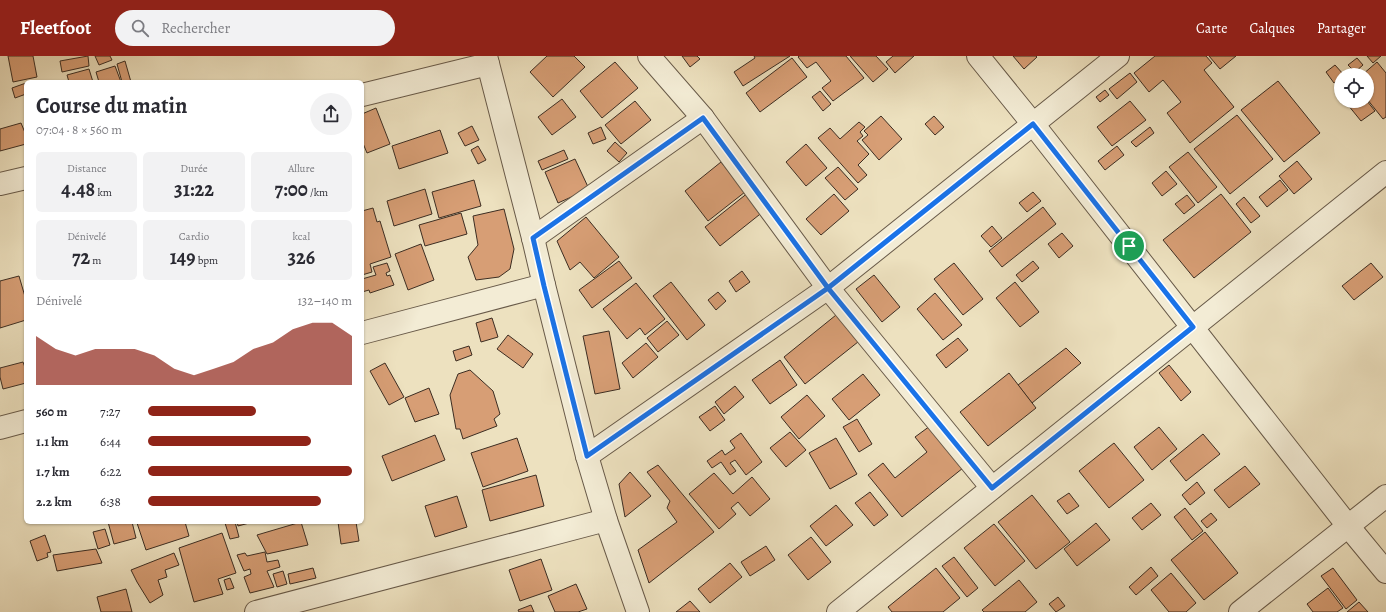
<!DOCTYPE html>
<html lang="fr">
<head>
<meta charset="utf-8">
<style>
  body { margin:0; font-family:Alegreya,serif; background:#f2f2f3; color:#2b2b33; height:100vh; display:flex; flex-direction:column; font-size:15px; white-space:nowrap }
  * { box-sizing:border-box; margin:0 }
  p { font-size:13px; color:#7c7c81 }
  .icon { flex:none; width:22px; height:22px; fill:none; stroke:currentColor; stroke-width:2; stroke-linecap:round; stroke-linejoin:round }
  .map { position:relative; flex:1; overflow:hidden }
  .details { position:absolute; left:24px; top:24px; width:340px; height:444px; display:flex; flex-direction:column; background:#fff; border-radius:6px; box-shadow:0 1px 3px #0004 }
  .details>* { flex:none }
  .tools { position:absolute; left:1334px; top:12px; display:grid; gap:8px }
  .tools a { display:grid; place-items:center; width:40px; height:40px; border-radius:50%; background:#fff; box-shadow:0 1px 3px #0004; font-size:20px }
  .pin { position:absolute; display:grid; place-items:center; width:34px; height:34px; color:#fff; margin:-17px; border:2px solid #fff; border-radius:50%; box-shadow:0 1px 4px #0007 }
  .round { display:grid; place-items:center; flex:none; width:42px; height:42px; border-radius:21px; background:#f2f2f3 }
  .head { display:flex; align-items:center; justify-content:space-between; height:68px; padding:0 12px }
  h1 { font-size:22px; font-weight:700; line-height:30px }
  .metrics { display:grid; grid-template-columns:repeat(3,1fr); gap:6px; height:68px; padding:4px 12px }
  .metrics div { display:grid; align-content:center; border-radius:6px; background:#f2f2f3; text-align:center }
  .metrics b { font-size:20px; font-weight:700 }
  .metrics small { font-size:11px; font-weight:400 }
  .metrics p { font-size:11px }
  .chart { height:112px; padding:8px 12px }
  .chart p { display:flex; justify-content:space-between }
  .chart svg { width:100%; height:72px; margin-top:4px; fill:#8f2418; opacity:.7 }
  ul { padding:0 12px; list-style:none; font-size:13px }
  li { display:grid; grid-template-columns:64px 48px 1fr; align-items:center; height:30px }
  li i { height:10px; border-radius:5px; background:#8f2418 }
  header { display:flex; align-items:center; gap:24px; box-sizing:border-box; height:56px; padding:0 20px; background:#8f2418; color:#fff }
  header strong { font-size:19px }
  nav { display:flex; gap:22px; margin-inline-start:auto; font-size:14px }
  .search { width:280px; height:36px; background:#f2f2f3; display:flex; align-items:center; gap:10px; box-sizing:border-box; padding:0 14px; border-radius:22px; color:#7c7c81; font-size:15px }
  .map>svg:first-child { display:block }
  .building { fill:#d79e75; stroke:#3c2d22 }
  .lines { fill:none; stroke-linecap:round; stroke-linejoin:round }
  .minor-casing { stroke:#685a49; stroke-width:24 }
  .minor { stroke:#f3ecd5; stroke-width:22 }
  .route-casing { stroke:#fff; stroke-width:8 }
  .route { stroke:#1a73e8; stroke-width:5 }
</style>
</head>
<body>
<header>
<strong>Fleetfoot</strong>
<div class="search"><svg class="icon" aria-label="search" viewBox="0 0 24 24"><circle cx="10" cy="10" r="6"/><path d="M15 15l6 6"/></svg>Rechercher</div>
<nav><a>Carte</a><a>Calques</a><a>Partager</a></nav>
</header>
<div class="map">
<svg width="1386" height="556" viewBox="0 0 1386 556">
  <rect width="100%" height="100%" fill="#ede1bf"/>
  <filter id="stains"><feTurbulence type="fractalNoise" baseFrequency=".005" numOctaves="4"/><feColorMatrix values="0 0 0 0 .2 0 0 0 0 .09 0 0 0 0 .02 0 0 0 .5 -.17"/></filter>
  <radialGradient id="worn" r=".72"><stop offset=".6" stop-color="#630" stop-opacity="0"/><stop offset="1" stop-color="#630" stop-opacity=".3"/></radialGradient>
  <!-- building -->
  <g class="building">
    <polygon points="8,0 33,0 37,21 13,26"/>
    <polygon points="88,0 89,10 62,16 60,5"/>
    <polygon points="95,0 110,0 112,4 99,9"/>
    <polygon points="547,0 574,0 585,11 553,41 530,16"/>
    <polygon points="682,0 697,0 700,3 690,11"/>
    <polygon points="754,0 790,0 743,30 734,16 755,2"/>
    <polygon points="799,0 846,0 864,22 833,45 822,32 831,25 816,6 807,12 798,1"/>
    <polygon points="850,0 876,0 888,13 873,26"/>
    <polygon points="893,0 914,0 895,17 886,6"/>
    <polygon points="1013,0 1036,0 1037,1 1024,13"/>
    <polygon points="1155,0 1206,0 1212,7 1204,14 1234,51 1190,87 1167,57 1181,46 1163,24 1149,36 1134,17"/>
    <polygon points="1209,0 1236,0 1220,13"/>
    <polygon points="1367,0 1381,0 1373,7"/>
    <polygon points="792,2 807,21 760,56 746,37"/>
    <polygon points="1357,2 1363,9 1355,16 1348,9"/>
    <polygon points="125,5 131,26 122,26 117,8"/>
    <polygon points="615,6 638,32 602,62 580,35"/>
    <polygon points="1377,6 1386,17 1386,61 1383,63 1367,43 1367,19 1362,19"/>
    <polygon points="1335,9 1344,19 1341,19 1341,22 1334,27 1326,16"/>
    <polygon points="115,10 121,26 99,26 96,16"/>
    <polygon points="89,13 93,26 69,26 67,19"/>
    <polygon points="1130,17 1137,26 1117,43 1109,33"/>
    <polygon points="1278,25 1320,77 1284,106 1241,54"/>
    <polygon points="26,27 26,38 15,42 12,32"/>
    <polygon points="1105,34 1109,39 1100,46 1096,41"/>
    <polygon points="820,35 831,48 823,55 812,41"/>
    <polygon points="562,43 576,61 552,79 538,61"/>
    <polygon points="635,45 651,64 621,88 605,69"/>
    <polygon points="1130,45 1146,64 1112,90 1097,71"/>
    <polygon points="1353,45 1367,45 1375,55 1361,65 1348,49"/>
    <polygon points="376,52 390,88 367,97 362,85 362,58"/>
    <polygon points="1237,59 1273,103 1230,138 1194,93"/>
    <polygon points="881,60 902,83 879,104 862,84 868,79 864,75"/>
    <polygon points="934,60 944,71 935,79 925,68"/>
    <polygon points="859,66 865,71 860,76 863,80 857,85 869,98 858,109 867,119 858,127 818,82 830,72 840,83"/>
    <polygon points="21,67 26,79 26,88 0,95 0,73"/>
    <polygon points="472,70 479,84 465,90 458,77"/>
    <polygon points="601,71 606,83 593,88 588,77"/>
    <polygon points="1150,71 1154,77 1136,91 1131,86"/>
    <polygon points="440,74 448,97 399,113 392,90"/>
    <polygon points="615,86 627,97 619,106 607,95"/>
    <polygon points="806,88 827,112 806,130 786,106"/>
    <polygon points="478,90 486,104 478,108 471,94"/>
    <polygon points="1117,90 1124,99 1105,114 1098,105"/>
    <polygon points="564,94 568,103 542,114 538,105"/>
    <polygon points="1188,96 1217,131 1198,147 1169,111"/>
    <polygon points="575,103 589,133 558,147 545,116"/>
    <polygon points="1297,105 1312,123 1294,138 1279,120"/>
    <polygon points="721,106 745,136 708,165 685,135"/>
    <polygon points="838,111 858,133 845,144 825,122"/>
    <polygon points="1166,115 1177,128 1162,140 1152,127"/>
    <polygon points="474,124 481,150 439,162 432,136"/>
    <polygon points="1280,124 1288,134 1267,151 1259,141"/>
    <polygon points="425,133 432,158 394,170 387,145"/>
    <polygon points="749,136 764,155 720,190 705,171"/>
    <polygon points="1033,136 1041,145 1027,156 1019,147"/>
    <polygon points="834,138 849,155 821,179 806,163"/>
    <polygon points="1221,138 1251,176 1194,222 1163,184"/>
    <polygon points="1187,139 1195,149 1184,158 1175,148"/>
    <polygon points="1244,141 1260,160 1251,167 1236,148"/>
    <polygon points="1043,151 1056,168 1002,211 989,195"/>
    <polygon points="373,152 377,166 380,165 391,201 370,208 372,216 362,219 362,155"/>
    <polygon points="504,153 514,193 510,213 499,221 476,224 468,201 478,189 473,160"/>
    <polygon points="461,157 467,178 425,190 419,169"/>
    <polygon points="586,161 619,201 594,222 580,206 570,214 557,185"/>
    <polygon points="992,170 1002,182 991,191 981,180"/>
    <polygon points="1062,177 1073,190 1059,202 1048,188"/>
    <polygon points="421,188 434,224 408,234 395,198"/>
    <polygon points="619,205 632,222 592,252 579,234"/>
    <polygon points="1033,205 1039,212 1022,226 1016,219"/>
    <polygon points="387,207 390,215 386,217 387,220 390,219 394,229 370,237 369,234 362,236 362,223 376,219 373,211"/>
    <polygon points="954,207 983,243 963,259 934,223"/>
    <polygon points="1371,207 1383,221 1354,244 1342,230"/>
    <polygon points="742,215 750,226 736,236 729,225"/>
    <polygon points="874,219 900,251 882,266 856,233"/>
    <polygon points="19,220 26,244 26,264 0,272 0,225"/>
    <polygon points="671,226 705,269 687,284 653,240"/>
    <polygon points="1015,226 1039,256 1020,271 996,242"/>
    <polygon points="636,227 665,263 645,279 640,272 627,283 603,253"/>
    <polygon points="718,236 726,245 716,254 708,244"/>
    <polygon points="935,237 962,269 943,284 917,253"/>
    <polygon points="841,255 863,282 805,328 784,301"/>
    <polygon points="492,262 498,281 481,286 476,267"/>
    <polygon points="667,265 679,279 658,296 647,282"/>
    <polygon points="609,275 620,333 595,338 583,280"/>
    <polygon points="508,279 533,298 523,312 497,293"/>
    <polygon points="958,282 968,294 946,312 936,299"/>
    <polygon points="646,287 658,301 633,322 622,307"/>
    <polygon points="469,290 472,299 456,305 453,295"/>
    <polygon points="1066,292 1081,307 1032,347 1018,329"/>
    <polygon points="780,304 797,329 770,348 752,324"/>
    <polygon points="23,306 26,314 26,327 3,333 0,321 0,312"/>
    <polygon points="385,307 404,341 389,349 370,315"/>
    <polygon points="1169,309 1191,336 1181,345 1159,317"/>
    <polygon points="470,314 493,335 500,358 494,363 497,370 463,383 460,373 456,373 450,339 458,318"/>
    <polygon points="1009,317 1036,352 988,390 960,356"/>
    <polygon points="863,318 880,339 849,364 832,343"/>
    <polygon points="735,330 744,341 724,358 715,346"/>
    <polygon points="429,332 439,358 415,366 405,342"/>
    <polygon points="807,339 825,360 799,383 781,361"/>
    <polygon points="715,350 725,364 710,375 699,361"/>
    <polygon points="857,363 872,388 859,396 843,371"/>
    <polygon points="930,370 963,412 902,461 868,419 883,407 895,422 927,396 915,381"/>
    <polygon points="1159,371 1177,393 1152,414 1134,391"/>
    <polygon points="790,376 806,394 786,411 770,392"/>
    <polygon points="741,377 762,406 746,419 735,404 730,407 736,415 730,419 721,406 712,412 707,405 722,394 725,399 735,392 730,385"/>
    <polygon points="1203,378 1220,398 1186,425 1170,405"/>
    <polygon points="435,379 445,404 392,425 382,400"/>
    <polygon points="517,382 528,415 483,431 471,397"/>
    <polygon points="836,382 857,418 830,433 809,397"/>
    <polygon points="1114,387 1144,424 1109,452 1079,415"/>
    <polygon points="658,409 714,476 649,527 638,494 677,466 667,452 670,445 647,416"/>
    <polygon points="1245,410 1260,428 1229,452 1214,434"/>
    <polygon points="630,416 651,440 625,461 619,428"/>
    <polygon points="714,417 733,438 752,421 770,443 750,460 738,446 731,452 736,458 719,473 689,438"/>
    <polygon points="536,419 544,450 490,465 482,434"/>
    <polygon points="1197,426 1205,437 1190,449 1182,439"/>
    <polygon points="870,436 888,459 874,470 855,447"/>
    <polygon points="1069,437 1079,450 1067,458 1057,445"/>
    <polygon points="1032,439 1070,486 1036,513 998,466"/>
    <polygon points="457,440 467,471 435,481 425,450"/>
    <polygon points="1151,447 1161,459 1142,474 1132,462"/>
    <polygon points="836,449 853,469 826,490 810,470"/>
    <polygon points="1185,452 1203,475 1192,484 1174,461"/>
    <polygon points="1211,457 1217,464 1207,472 1201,465"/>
    <polygon points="108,466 132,466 136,482 114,488"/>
    <polygon points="140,466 185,466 189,480 146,494 137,467"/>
    <polygon points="229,466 235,466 239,481 230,483 225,467"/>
    <polygon points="237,466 253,466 238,470"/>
    <polygon points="301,466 308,489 267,498 257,479"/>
    <polygon points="338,466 356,466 359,485 341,488"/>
    <polygon points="1096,467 1110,484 1077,510 1064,493"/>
    <polygon points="994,468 1025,505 995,530 964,492"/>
    <polygon points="105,473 110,489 98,493 93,476"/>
    <polygon points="1205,476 1238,517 1204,544 1171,504"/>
    <polygon points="222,477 236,517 218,523 223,538 194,546 179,492"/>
    <polygon points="45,479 51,496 47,497 48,501 37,505 30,485"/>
    <polygon points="811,481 831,506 808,524 788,499"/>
    <polygon points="766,490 775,504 750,520 741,506"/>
    <polygon points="96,493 102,507 57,515 53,499"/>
    <polygon points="265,496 267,506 278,504 280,511 267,515 274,531 250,537 244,521 251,518 250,513 244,515 237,499 245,497 247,500"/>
    <polygon points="174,497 179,509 165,514 167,521 158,524 163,539 150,547 137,526 131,514"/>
    <polygon points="954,501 978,532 967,541 942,510"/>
    <polygon points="541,503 552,534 520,545 509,514"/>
    <polygon points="730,507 742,521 710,547 698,533"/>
    <polygon points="1151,511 1158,520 1136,539 1129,531"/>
    <polygon points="313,512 316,522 290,528 288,518"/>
    <polygon points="936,512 960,542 943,556 892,556 888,551"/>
    <polygon points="1333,512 1357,544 1346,553 1321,520"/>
    <polygon points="283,515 287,528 277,531 273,518"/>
    <polygon points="1171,517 1196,547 1186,556 1169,556 1151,534"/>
    <polygon points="230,522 234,532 227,534 224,524"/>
    <polygon points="1019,524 1037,546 1025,556 984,556 982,554"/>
    <polygon points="576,528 587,553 578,556 555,556 548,540"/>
    <polygon points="1328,532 1343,552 1337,556 1313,556 1307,548"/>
    <polygon points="126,533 132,556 101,556 97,541"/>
    <polygon points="1058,541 1065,550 1056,556 1049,548"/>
    <polygon points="690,545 700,556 676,556"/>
    <polygon points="1359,546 1368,556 1347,556"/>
    <polygon points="531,549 534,556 519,556 518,554"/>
  </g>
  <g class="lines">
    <!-- minor casing -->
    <g class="minor-casing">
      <g id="minor">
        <polyline points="486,0 533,182 544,229 587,400 606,464 638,556"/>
        <polyline points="649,0 703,62 828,232 992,432"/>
        <polyline points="978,0 1033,68 1348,470 1386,516"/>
        <polyline points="362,39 488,8"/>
        <polyline points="0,128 26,122"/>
        <polyline points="533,182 703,62"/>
        <polyline points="362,277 544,229"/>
        <polyline points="0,372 26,365"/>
        <polyline points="587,400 828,232 1118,0"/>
        <polyline points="256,556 606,464"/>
        <polyline points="838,556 1386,116"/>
        <polyline points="1240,556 1386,440"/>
      </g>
    </g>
    <!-- minor -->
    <use href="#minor" class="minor"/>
  </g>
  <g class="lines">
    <!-- route casing -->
    <g class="route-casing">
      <polyline id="route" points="1129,190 1033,68 828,232 587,400 544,230 533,182 703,62 828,232 992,432 1193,271 1129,190"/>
    </g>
    <!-- route -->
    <use href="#route" class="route"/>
  </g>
  <rect width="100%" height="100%" filter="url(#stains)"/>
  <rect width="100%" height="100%" fill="url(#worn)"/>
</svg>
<div class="tools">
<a><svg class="icon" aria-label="locate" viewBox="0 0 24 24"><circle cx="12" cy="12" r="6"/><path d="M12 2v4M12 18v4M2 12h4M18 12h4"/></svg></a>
</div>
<div class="pin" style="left:1129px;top:190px;background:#1e9e55"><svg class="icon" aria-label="arrive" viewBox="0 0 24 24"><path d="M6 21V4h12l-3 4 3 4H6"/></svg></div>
<section class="details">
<div class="head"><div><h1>Course du matin</h1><p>07:04 · 8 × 560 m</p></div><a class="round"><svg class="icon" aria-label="share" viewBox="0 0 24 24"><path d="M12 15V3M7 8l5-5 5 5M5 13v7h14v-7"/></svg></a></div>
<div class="metrics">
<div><p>Distance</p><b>4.48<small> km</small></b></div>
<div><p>Durée</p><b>31:22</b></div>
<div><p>Allure</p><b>7:00<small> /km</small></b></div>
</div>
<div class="metrics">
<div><p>Dénivelé</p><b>72<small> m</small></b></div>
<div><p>Cardio</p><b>149<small> bpm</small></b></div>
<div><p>kcal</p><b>326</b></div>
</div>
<div class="chart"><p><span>Dénivelé</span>132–140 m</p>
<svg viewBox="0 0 160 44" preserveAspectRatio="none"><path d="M0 44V14L10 22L20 26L30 22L40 22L50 22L60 26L70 34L80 38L90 34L100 30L110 22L120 18L130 10L140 6L150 6L160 14V44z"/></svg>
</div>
<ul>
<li><b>560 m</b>7:27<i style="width:53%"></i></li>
<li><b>1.1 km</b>6:44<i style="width:80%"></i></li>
<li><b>1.7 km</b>6:22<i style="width:100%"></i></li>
<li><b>2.2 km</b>6:38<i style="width:85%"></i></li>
</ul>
</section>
</div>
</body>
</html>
